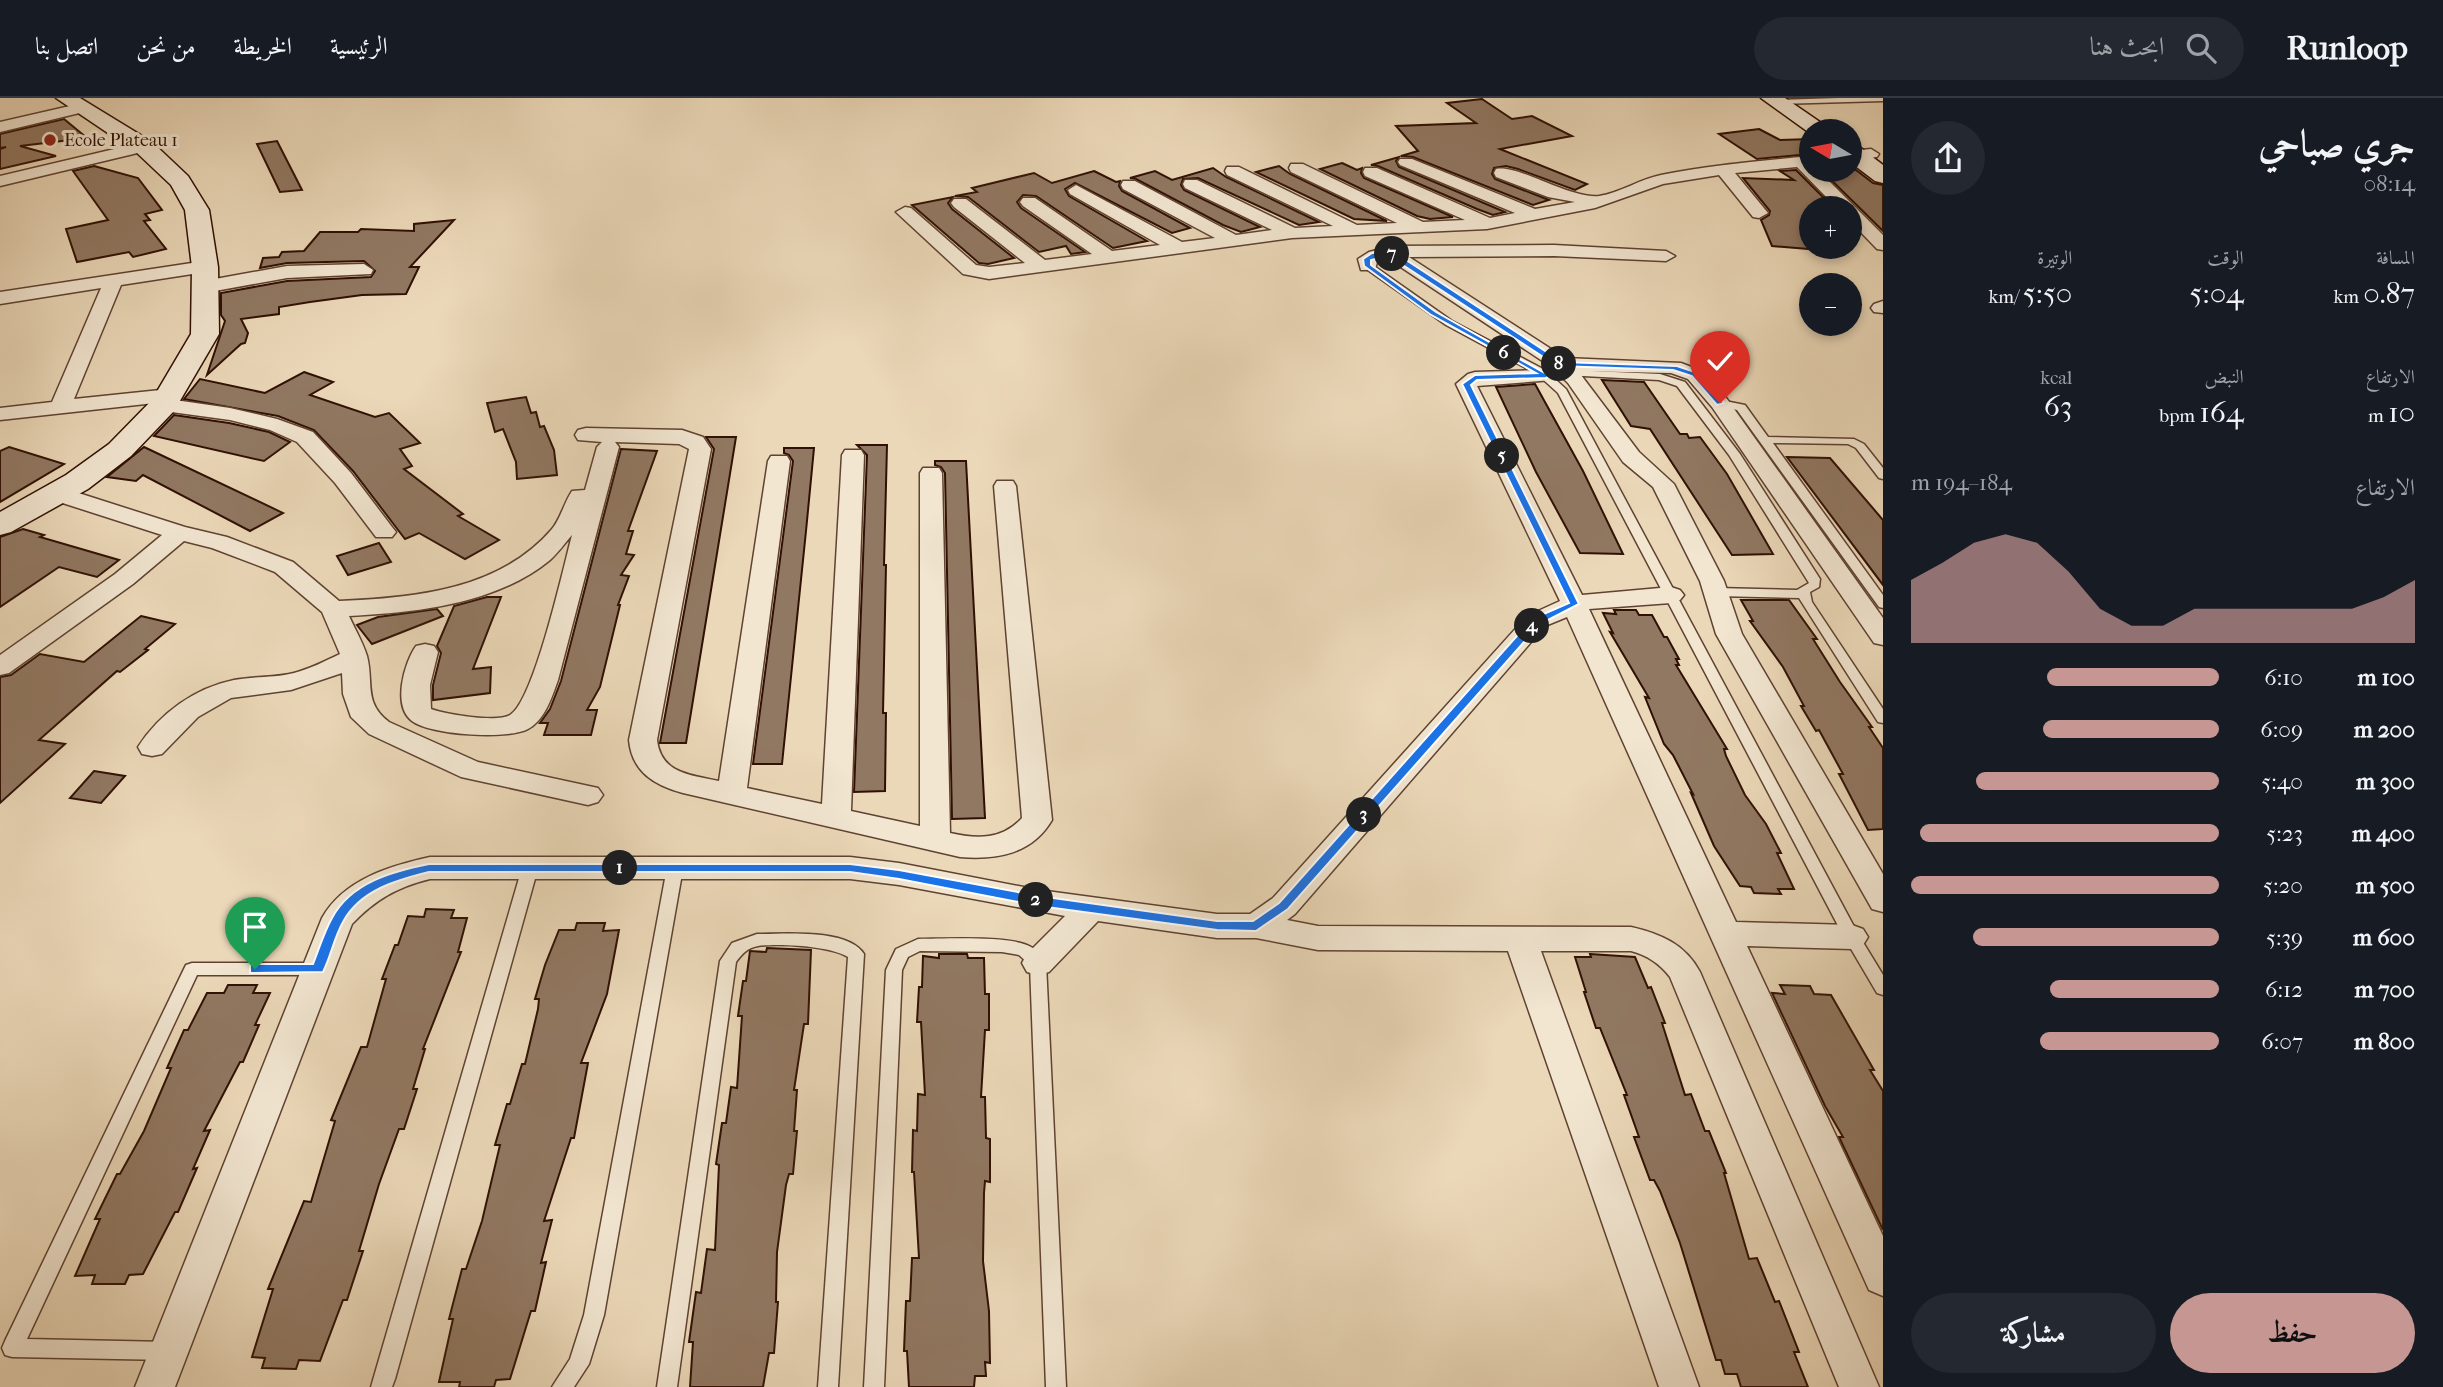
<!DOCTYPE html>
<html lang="ar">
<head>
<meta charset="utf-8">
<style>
  body { margin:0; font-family:"IM FELL French Canon",Amiri,serif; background:#242831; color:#f1f3f6; direction:rtl; height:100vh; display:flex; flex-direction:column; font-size:26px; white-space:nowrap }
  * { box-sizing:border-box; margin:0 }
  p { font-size:23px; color:#9ea1a6 }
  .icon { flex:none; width:38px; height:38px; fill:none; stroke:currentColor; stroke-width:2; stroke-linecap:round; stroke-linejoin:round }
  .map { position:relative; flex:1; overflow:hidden; direction:ltr }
  .sheet { display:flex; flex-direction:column; background:#171b24; width:560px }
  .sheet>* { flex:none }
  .needle { width:46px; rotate:280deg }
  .fabs { position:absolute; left:1799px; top:21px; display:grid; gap:14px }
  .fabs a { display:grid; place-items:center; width:63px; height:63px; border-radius:50%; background:#171b24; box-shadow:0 4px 10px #0003; font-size:35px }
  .pin { position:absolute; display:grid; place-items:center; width:60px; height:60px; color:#fff; margin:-72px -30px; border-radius:50% 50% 50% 0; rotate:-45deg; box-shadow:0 0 7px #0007 }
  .pin .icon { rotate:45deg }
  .km { position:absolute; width:35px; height:35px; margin:-18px; border-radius:50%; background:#222; color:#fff; font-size:19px; line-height:35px; text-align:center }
  .round { display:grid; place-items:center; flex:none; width:74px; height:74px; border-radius:37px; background:#242831 }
  .head { display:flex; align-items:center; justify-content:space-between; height:119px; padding:0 28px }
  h1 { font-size:38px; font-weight:600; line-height:52px }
  .stats { display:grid; grid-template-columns:repeat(3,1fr); gap:10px; height:119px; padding:7px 28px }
  .stats div { display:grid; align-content:center }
  .stats b { font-size:30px; font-weight:600 }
  .stats small { font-size:19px; font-weight:400 }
  .stats p { font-size:19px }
  .chart { height:196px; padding:14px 28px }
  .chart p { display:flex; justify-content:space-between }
  .chart svg { width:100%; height:126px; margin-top:7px; fill:#c59692; opacity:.7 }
  .action { display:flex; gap:14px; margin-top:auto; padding:14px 28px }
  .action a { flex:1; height:80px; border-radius:42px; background:#c59692; color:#111; font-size:28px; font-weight:600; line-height:80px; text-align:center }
  .action a+a { background:#242831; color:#f1f3f6 }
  ul { padding:0 28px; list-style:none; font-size:23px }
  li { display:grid; grid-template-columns:112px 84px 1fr; align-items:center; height:52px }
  li i { height:18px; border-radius:9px; background:#c59692 }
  header { display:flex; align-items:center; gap:42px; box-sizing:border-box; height:98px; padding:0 35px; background:#171b24; border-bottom:2px solid #363941 }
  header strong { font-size:33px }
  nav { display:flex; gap:38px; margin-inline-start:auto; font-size:24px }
  .search { width:490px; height:63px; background:#242831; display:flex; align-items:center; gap:18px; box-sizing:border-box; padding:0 24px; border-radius:38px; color:#9ea1a6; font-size:26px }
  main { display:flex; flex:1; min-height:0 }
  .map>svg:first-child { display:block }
  .building { fill:#917862; stroke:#301004; stroke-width:2 }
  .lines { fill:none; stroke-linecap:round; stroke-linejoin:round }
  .lane-casing { stroke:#5f4231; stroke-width:3 }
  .street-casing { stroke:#5f4231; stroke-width:3 }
  .secondary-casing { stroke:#301004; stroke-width:3 }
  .lane { fill:#f2e6d1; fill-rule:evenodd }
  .street { fill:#f2e6d1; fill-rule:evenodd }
  .secondary { fill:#f2e6d1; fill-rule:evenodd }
  .route { fill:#1a73e8; stroke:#fff; stroke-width:2 }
  .poi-dot { fill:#8f2418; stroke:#f2e6d1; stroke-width:2.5 }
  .labels { text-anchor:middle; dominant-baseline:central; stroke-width:6; stroke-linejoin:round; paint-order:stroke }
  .far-poi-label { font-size:18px; fill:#301004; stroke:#f2e6d1; text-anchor:start }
</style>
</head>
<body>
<header>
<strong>Runloop</strong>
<div class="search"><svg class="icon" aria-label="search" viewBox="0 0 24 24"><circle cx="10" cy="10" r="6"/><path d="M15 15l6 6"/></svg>ابحث هنا</div>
<nav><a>الرئيسية</a><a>الخريطة</a><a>من نحن</a><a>اتصل بنا</a></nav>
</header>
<main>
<section class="sheet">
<div class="head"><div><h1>جري صباحي</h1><p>08:14</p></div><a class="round"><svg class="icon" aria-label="share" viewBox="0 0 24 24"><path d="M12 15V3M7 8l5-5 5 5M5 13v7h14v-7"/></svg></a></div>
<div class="stats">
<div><p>المسافة</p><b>0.87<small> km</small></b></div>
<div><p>الوقت</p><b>5:04</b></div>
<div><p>الوتيرة</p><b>5:50<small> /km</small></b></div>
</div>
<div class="stats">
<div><p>الارتفاع</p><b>10<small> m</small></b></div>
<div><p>النبض</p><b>164<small> bpm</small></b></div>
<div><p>kcal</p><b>63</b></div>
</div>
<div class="chart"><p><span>الارتفاع</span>184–194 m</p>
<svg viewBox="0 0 160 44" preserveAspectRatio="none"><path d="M0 44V22L10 16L20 9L30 6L40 9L50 19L60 32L70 38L80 38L90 32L100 32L110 32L120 32L130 32L140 32L150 28L160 22V44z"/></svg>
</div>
<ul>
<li><b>100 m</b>6:10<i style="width:56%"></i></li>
<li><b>200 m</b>6:09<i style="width:57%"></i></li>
<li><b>300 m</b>5:40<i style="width:79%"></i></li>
<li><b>400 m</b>5:23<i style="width:97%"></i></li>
<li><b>500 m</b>5:20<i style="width:100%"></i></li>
<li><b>600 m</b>5:39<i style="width:80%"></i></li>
<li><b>700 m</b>6:12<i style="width:55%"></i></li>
<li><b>800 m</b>6:07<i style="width:58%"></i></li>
</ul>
<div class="action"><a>حفظ</a><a>مشاركة</a></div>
</section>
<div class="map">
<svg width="1883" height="1289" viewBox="0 0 1883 1289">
  <rect width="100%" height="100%" fill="#ebd8b8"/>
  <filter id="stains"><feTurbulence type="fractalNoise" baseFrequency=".00286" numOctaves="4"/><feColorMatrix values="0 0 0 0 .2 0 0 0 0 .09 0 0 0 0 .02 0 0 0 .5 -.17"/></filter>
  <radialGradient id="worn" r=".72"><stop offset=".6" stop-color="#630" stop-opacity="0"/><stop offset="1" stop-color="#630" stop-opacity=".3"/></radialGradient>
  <!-- building -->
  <g class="building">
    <polygon points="1482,1 1512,21 1532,18 1572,38 1500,51 1587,86 1575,92 1518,71 1506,68 1494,70 1492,76 1495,81 1549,102 1533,107 1413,59 1401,58 1418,53 1396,28 1476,25 1447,5"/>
    <polygon points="64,21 87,40 20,48 56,58 0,71 0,51 6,49 0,50 0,36"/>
    <polygon points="1759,31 1780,42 1811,41 1811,56 1757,61 1719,36"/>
    <polygon points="277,43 302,92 280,94 257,46"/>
    <polygon points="1399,59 1396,63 1399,69 1505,114 1493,117 1477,111 1378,68 1371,67"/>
    <polygon points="1342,65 1357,72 1362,70 1361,75 1364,80 1453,119 1430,121 1417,118 1320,71"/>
    <polygon points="94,68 138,80 162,112 145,116 150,122 144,123 166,151 133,159 129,154 77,164 66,131 108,122 73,73"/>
    <polygon points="1279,68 1290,76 1387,123 1354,121 1256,74"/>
    <polygon points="1213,70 1226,79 1319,124 1299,127 1198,80 1183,81 1181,87 1184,92 1260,129 1241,134 1223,127 1136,81 1130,80 1155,73 1172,82"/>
    <polygon points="1796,72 1834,110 1811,110 1811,149 1832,149 1834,153 1772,148 1761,122 1769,117 1770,113 1743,80 1794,82 1780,73"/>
    <polygon points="1821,72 1856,72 1873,85 1883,87 1883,133"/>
    <polygon points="1094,73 1116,84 1120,83 1119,88 1122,93 1190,130 1172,135 1075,85 1065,91 1069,98 1147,143 1113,150 1036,98 1023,97 1017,104 1021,110 1085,154 1071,156 1066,148 1039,154 968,99 955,98 977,94 972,90 1034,75 1052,85"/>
    <polygon points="953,99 948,105 952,111 1014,160 988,166 979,165 912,107"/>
    <polygon points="454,122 410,169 419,169 406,196 362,197 310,204 279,209 279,216 241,221 248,235 245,245 241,246 207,277 225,223 221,217 221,195 287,183 371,179 375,173 364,163 287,165 260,170 263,160 279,159 282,154 304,153 320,134 358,134 361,131 414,133 414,126"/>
    <polygon points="304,274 333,284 310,297 375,319 389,315 420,345 400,351 412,368 404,371 463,416 458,418 499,442 465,461 419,435 405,441 353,373 314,332 278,318 184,301 200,281 265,295"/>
    <polygon points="1602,282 1644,284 1680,336 1687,336 1689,340 1700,339 1727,376 1773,456 1732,457 1650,331 1631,328"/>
    <polygon points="1535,286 1583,373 1623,456 1580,455 1536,374 1496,289"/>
    <polygon points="526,299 531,315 536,314 540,329 544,328 554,352 557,377 517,381 516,364 503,331 495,334 487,305"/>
    <polygon points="174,317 229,325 269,334 290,344 264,363 154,338"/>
    <polygon points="706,339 736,339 686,645 660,645 714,351"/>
    <polygon points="857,347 887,347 884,467 886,467 883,615 886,615 885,693 854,694 867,357"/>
    <polygon points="9,349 64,366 0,404 0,353"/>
    <polygon points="144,349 283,415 250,433 143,377 136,383 107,379"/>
    <polygon points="784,350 814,350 806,433 782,666 753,666 793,363 789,357 784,355"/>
    <polygon points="621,351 657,353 628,433 633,433 626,456 634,457 621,477 629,478 618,507 620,507 600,589 587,612 597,612 591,637 544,637 548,625 540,625 550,611 561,583"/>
    <polygon points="1787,359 1830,360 1883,422 1883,487"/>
    <polygon points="935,363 966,363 985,720 952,721 945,375 941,369 935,367"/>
    <polygon points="23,431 44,437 40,439 119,462 97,479 59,469 0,509 0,439"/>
    <polygon points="379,445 391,464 348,477 337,458"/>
    <polygon points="487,499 501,499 473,571 491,569 490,595 433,602 433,587 441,555 437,548 454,508"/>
    <polygon points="1741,502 1789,502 1817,541 1813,541 1840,584 1872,629 1869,629 1883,650 1883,731 1868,732 1839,676 1843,676 1819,632 1816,633 1801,608 1804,608 1783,569 1750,523 1753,523"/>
    <polygon points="437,511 443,518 372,546 357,527 378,519"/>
    <polygon points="1614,512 1636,512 1639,517 1652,517 1664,539 1667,539 1679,561 1676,561 1679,567 1676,567 1727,651 1724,651 1726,658 1745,697 1766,726 1781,755 1777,755 1794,791 1778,791 1781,796 1754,795 1751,789 1740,788 1714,748 1691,695 1693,696 1673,657 1664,646 1645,599 1649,600 1610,534 1613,535 1603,515 1616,516"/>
    <polygon points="141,518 175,526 145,551 148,552 120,574 117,573 39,642 65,646 0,705 0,579 11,577 40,556 84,564"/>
    <polygon points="94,673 125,678 101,705 70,700"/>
    <polygon points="426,811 454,812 451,820 467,820 458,854 461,854 423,951 425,951 413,991 417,991 404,1031 399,1031 379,1086 359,1153 363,1153 347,1202 343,1202 320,1263 299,1262 296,1271 262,1270 265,1260 252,1259 273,1191 268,1191 304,1103 311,1104 335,1023 331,1022 361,949 367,949 386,881 382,881 395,847 398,847 408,818 424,819"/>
    <polygon points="577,825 605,825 603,833 619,832 607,896 581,965 588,965 574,1040 571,1040 544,1123 552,1122 541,1165 546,1164 535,1213 531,1213 510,1281 496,1282 494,1289 459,1289 460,1284 439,1284 453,1221 449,1221 462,1171 466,1171 482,1123 500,1047 495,1047 507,1006 510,1006 522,966 525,966 538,911 539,901 535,901 545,867 559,832 575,832"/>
    <polygon points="767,850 811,852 808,926 804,926 794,992 797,992 794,1033 797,1033 793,1076 789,1076 786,1087 777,1154 776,1204 778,1204 774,1255 769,1255 763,1289 690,1289 693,1244 689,1244 696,1194 701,1195 707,1151 715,1152 719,1067 716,1066 722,1025 726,1025 731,989 737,990 742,918 738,918 743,883 746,883 750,853 766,854"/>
    <polygon points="939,856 967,856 968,860 984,860 985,896 989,896 989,932 985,932 981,999 985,999 986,1040 990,1041 990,1084 985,1083 984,1095 983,1163 989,1213 990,1265 985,1264 986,1278 975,1278 974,1289 909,1289 907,1253 904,1253 906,1203 910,1203 912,1160 919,1160 914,1074 912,1074 913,1032 917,1033 918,996 925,997 921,924 917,924 919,889 922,889 923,858 939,860"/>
    <polygon points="1590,856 1635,859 1648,890 1651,889 1665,925 1662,925 1685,997 1691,996 1705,1033 1709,1033 1726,1075 1724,1075 1749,1161 1757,1160 1775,1204 1779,1203 1799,1254 1794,1254 1808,1289 1741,1289 1737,1276 1725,1276 1721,1262 1716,1262 1680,1145 1660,1093 1654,1082 1650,1082 1634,1039 1639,1039 1624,997 1627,997 1600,930 1596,930 1584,894 1586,894 1575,859 1591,859"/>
    <polygon points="228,887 257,887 253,895 270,895 255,927 259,927 243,964 240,964 204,1033 210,1032 193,1071 197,1070 178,1114 175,1114 143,1176 129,1177 125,1186 92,1186 95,1177 75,1178 100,1121 95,1121 117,1076 120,1076 144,1033 171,970 167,970 184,932 188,932 207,895 224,895"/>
    <polygon points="1780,887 1810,888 1814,896 1831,897 1874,972 1870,972 1883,993 1883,1132 1839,1039 1843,1039 1825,1008 1772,895 1785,896"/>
  </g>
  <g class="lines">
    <!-- lane casing -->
    <g class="lane-casing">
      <g id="lane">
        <polygon points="1838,0 1883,0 1883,3 1778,6 1774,4 1778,2"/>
        <polygon points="1365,166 1371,166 1452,223 1545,272 1566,291 1858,836 1883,877 1883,897 1877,895 1844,839 1558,295 1537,276 1446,227 1365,170"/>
        <polygon points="1568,272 1660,276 1685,284 1740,356 1820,481 1819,489 1810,494 1812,504 1883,611 1883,625 1878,624 1799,500 1716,498 1710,494 1716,490 1797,492 1809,485 1729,357 1677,288 1659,282 1564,277 1563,275"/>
        <polygon points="1720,302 1745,307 1768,339 1854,341 1864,346 1883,370 1883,381 1879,380 1856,350 1848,346 1773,345 1883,497 1883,510 1879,509 1737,312 1716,307 1716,303"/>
        <polygon points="530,765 535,766 538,770 395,1281 392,1289 371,1289 522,770 525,766"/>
        <polygon points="675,765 680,766 683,770 604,1217 589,1266 574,1289 552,1289 570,1261 584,1217 667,770 670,766"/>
        <path d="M757 836C784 836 848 830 864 856L838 1289H818L848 859C831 848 779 845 758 848 747 850 742 856 736 864L677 1289H657L720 863 732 845Z"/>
        <path d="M918 841C942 841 1012 837 1031 849 1037 852 1043 859 1046 865L1066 1289H1046L1030 867 1019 857 1002 854 920 853 908 859 902 872 884 1289H864L886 872 896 851Z"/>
        <polygon points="192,865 318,865 324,867 326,871 324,875 318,877 197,877 27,1241 168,1244 175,1246 178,1253 175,1260 168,1262 12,1259 5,1257 2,1250 5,1243 184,871 186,867"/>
      </g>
    </g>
    <!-- street casing -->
    <g class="street-casing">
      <g id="street">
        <polygon points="83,5 88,7 91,10 88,13 0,34 0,24"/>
        <polygon points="144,44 150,46 152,49 150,52 0,88 0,78"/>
        <polygon points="1871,51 1879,56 1877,59 1850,63 1850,53"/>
        <path d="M1811 58V72H1818L1883 137V152L1877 151 1850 123V110H1837L1797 69 1735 75 1768 115 1759 120 1753 119 1719 77 1663 86 1595 110 1487 131 1292 140 989 181 963 176 896 114 905 109 911 110 976 167 989 169 1025 165 954 109 951 105 954 101H966L1045 162 1092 156 1023 108 1020 104 1023 100H1035L1112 153 1160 147 1070 96 1068 92 1076 87 1182 144 1215 140 1123 91 1121 87 1123 83H1135L1236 137 1272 132 1185 90 1183 86 1185 82H1197L1295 130 1333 128 1227 77 1225 73 1227 69H1239L1357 127 1397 125 1291 74 1289 70 1291 66H1303L1423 124 1465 122 1365 78 1363 74 1365 70H1377L1490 120 1515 115 1400 67 1398 64 1400 61H1412L1535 111 1575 104 1548 99 1496 79 1494 75 1496 71C1518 66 1570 101 1599 98 1620 95 1640 81 1661 77 1710 67 1761 63 1811 58Z"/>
        <polygon points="1554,147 1666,153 1675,158 1666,163 1554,158 1409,159 1565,260 1681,265 1702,273 1727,301 1883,520 1883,547 1874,545 1712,309 1688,281 1671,275 1578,273 1639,354 1674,386 1724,483 1742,536 1883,776 1883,814 1872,811 1716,536 1700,483 1653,389 1623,364 1568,285 1553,270 1387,160 1377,164 1375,172 1361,172 1358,161 1369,154 1393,148"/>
        <polygon points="205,163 214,169 212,173 121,187 74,301 170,291 177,293 181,297 175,302 230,310 277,321 313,334 351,375 392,429 396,434 392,439 376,439 335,385 297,344 270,332 230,322 164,313 156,312 155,305 0,322 0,310 52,304 101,190 0,206 0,194"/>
        <polygon points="364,166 373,172 371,176 287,180 204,195 195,189 204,183 287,168"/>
        <polygon points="1883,203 1883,215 1874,214 1871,210 1874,206"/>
        <path d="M1546 272 1553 274 1556 278 1553 282 1477 288 1582 497 1671 489 1680 492 1684 497 1680 502 1671 505 1589 511 1736 824 1852 827 1863 831 1868 839 1863 847 1852 851 1747 848 1883 1138V1198L1869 1192 1567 519 1545 528 1295 816 1287 822 1318 828 1631 829C1661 836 1685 846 1700 874L1879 1289H1839L1670 879C1660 866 1647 857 1631 853H1541L1699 1289H1659L1508 853 1318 852 1256 840H1217L1098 823 1049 874 1038 877 1027 874 1022 865 1027 856 1065 818 899 787 850 781H430C397 789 375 802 352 826L175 1289H135L322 820C344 781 390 768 430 759H850L899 765 1039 792 1217 816H1250L1273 800 1527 518 1560 503 1456 286 1468 276 1475 274Z"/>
        <path d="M586 330 682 332 703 339 711 351 657 642C661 676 691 677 719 683L768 363 771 358H787L790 363 747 690 822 706 842 357 845 352H861L864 357 851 713 920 728V375L923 370H939L942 375 950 735C977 741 1002 742 1022 720L994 388 997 383H1013L1016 388 1052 722C1032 756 997 762 960 759L683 695C654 687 632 674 629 642L689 351 679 346 615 344 619 349 558 582C552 599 545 622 528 631 508 642 430 637 412 623 392 608 404 565 416 548L425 546 434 548 438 554 430 587 431 611C445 616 496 625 510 617 534 603 563 471 572 437 565 445 558 455 550 462 497 506 415 515 349 518 355 531 363 545 367 558 374 585 363 604 389 624L478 664 598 690 603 697 598 704 588 707 461 679 369 636 351 619 343 596 342 575 291 592 231 600 198 619 162 656 152 658 142 656 138 649C160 615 195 590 234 582 254 578 275 580 294 575 310 571 325 563 340 556L322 514 275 474 212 450 184 443 133 486 9 575 0 577V557L115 476 162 437 50 401 46 396 50 391H66L185 429 227 439 293 464 339 503C414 500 500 492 552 431 561 420 564 405 572 393L585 392 597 349 602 344 578 342 575 337 578 332Z"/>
      </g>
    </g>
    <!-- secondary casing -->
    <g class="secondary-casing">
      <g id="secondary">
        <polygon points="56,0 80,0 152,44 188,78 209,112 218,169 219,236 174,313 131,358 88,391 11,434 0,437 0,414 66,377 109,346 152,302 191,236 192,169 185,112 171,87 136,54"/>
        <polygon points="1761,0 1785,0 1833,33 1811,33 1811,36"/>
        <polygon points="1850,46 1858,48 1883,67 1883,85 1875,83 1850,64"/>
      </g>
    </g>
    <!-- lane -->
    <use href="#lane" class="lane"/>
    <!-- street -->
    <use href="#street" class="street"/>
    <!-- secondary -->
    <use href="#secondary" class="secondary"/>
  </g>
  <!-- route -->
  <path class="route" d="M1394 154 1562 264 1677 268 1698 275 1724 305 1717 307 1692 278 1673 272 1557 268 1389 158 1371 162V167L1436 214 1550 278 1546 280 1477 282 1471 287 1579 506 1540 526 1288 811 1256 833 1217 832 1039 808 899 781 850 774H429C397 782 360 792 343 824 334 840 331 858 323 874L250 875V867L255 866H313C319 851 324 834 332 820 351 784 394 773 429 766H850L899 772 1039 798 1217 823H1253L1279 805 1532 521 1569 505 1462 286 1475 277 1536 275 1431 217 1364 168 1363 161 1372 155Z"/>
  <!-- markers -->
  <circle class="poi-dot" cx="50" cy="42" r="7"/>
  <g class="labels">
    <!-- far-poi labels -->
    <g class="far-poi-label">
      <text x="64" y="42">Ecole Plateau 1</text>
    </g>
  </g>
  <rect width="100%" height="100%" filter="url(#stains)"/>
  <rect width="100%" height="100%" fill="url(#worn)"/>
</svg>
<div class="fabs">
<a><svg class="needle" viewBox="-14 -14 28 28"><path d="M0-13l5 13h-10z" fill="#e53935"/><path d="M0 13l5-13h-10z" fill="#9ea1a6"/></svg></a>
<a>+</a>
<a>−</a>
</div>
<div class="pin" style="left:255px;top:871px;background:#1e9e55"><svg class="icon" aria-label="arrive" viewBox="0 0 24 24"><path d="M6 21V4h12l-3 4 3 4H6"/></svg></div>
<div class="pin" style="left:1720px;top:305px;background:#d93025"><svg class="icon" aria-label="check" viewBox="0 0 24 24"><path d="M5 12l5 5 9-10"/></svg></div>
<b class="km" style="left:620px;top:770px">1</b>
<b class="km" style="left:1036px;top:802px">2</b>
<b class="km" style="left:1364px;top:717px">3</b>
<b class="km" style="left:1532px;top:528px">4</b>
<b class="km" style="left:1502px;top:358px">5</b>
<b class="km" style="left:1504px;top:255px">6</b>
<b class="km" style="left:1392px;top:156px">7</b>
<b class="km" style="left:1559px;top:266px">8</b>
</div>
</main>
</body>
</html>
